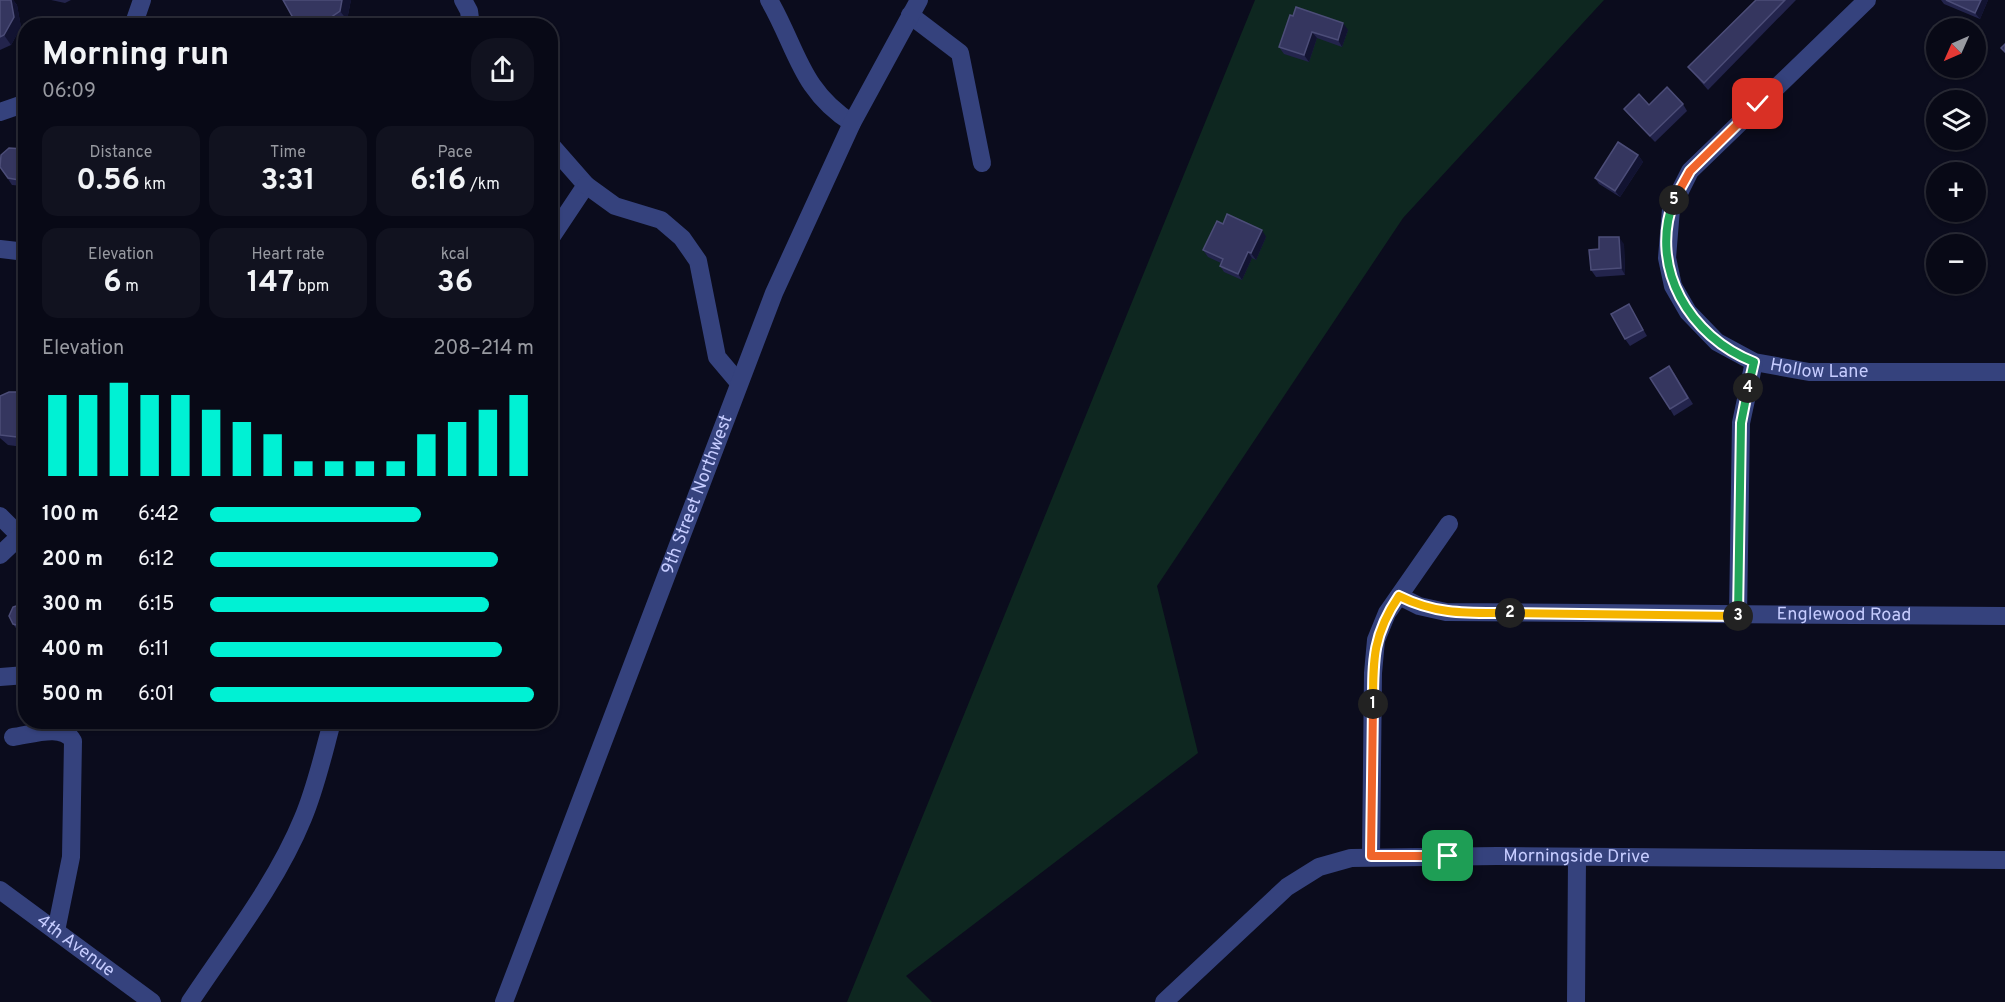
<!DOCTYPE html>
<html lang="en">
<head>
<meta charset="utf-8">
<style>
  body { margin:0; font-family:Overpass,sans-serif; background:#11121f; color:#f1f3f6; height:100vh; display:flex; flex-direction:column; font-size:22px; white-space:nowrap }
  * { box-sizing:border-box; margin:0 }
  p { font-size:20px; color:#989aa1 }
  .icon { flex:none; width:33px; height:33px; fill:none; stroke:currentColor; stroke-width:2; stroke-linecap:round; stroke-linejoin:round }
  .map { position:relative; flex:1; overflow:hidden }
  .side { position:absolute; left:18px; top:18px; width:540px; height:711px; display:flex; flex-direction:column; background:#080916; border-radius:24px; box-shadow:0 2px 4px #0004,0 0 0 2px #292a35 }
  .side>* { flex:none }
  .needle { width:39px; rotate:225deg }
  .buttons { position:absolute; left:1926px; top:18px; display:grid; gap:12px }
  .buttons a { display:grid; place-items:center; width:60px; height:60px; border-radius:50%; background:#080916; box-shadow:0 2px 4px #0004,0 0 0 2px #292a35; font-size:30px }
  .pin { position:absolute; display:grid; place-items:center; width:51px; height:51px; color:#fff; margin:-26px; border-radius:12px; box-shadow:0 3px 9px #0006 }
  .km { position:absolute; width:30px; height:30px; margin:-15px; border-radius:50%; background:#222; color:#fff; font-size:16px; line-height:30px; text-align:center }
  .round { display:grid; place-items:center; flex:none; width:63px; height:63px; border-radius:24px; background:#11121f }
  .head { display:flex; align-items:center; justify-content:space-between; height:102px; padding:0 24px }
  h1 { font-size:33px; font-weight:700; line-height:45px }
  .stats { display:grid; grid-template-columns:repeat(3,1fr); gap:9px; height:102px; padding:6px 24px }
  .stats div { display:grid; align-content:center; border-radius:15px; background:#11121f; text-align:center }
  .stats b { font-size:30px; font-weight:700 }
  .stats small { font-size:16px; font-weight:400 }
  .stats p { font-size:16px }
  .chart { height:168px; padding:12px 24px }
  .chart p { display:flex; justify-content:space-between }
  .chart svg { width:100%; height:108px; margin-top:6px; stroke:#00f1d4; stroke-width:6 }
  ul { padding:0 24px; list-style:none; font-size:20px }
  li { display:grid; grid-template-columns:96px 72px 1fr; align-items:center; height:45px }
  li i { height:15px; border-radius:8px; background:#00f1d4 }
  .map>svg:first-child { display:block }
  .green { fill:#0e2720 }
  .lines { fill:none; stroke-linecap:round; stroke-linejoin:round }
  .minor { stroke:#35427d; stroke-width:18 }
  .wall { fill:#23244c }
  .shaded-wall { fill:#121331 }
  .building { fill:#35365f; stroke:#4c4d78; stroke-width:1.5 }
  .split-1-casing { stroke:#fff; stroke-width:12 }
  .split-2-casing { stroke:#fff; stroke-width:12 }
  .split-3-casing { stroke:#fff; stroke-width:12 }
  .split-4-casing { stroke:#fff; stroke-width:12 }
  .split-5-casing { stroke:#fff; stroke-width:12 }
  .split-6-casing { stroke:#fff; stroke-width:12 }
  .split-1 { stroke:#f0652b; stroke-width:8 }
  .split-2 { stroke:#f5b400; stroke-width:8 }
  .split-3 { stroke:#f5b400; stroke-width:8 }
  .split-4 { stroke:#22a559; stroke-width:8 }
  .split-5 { stroke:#22a559; stroke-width:8 }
  .split-6 { stroke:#f0652b; stroke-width:8 }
  .labels { text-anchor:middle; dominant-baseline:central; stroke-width:6; stroke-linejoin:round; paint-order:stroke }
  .street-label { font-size:18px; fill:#c6ccff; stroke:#0b0c1d }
</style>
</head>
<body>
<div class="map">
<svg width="2005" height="1002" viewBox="0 0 2005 1002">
  <rect width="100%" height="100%" fill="#0b0c1d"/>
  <!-- green -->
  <polygon class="green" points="1255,0 1604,0 1403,218 1157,586 1198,753 906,976 932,1002 847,1002"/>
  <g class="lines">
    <!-- minor -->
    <g class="minor">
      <polyline points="463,0 469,11 471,26"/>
      <path d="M769 0C797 48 800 90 852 123"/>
      <path id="s1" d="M1867 0 1690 171 1671 209 1667 258 1673 286 1688 312 1717 342 1754 362 1809 372H2005"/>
      <polyline points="910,15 960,53 982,163"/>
      <polyline points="133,26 142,0"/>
      <polyline points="0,112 26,103"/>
      <polyline points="550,144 586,185 550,239"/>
      <polyline points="586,185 615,206 661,220 682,238 698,261 717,357 739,383"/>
      <polyline points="0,249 26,252"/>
      <polyline points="0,516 26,542"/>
      <polyline points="0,555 20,536"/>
      <path id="s2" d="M1399 596 1419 606 1446 612 2005 616"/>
      <polyline points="1738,616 1741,423 1754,362"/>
      <polyline points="0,677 26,675"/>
      <path d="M13 737C30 735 63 723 73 741L71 857 56 931"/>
      <polyline points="1371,856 1373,673 1376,640 1387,613 1449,524"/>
      <path id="s3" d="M0 890 152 1002"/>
      <path d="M190 1002C229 943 276 884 303 818 316 787 323 755 332 722"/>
      <path id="s4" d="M504 1002 774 293 852 123 919 0"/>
      <path id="s5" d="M1164 1002 1287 887 1319 867 1351 858 1497 856 2005 860"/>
      <polyline points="1576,1002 1577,857"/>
    </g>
  </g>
  <!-- wall -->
  <g class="wall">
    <polygon points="0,0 13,0 17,5 21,27 11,45 0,50"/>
    <polygon points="51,0 71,0 65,3"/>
    <polygon points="351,0 347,20 340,26 298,26 292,16"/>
    <polygon points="1756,0 1796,0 1708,90 1693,73 1688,67"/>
    <polygon points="1941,0 1988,0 1980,19 1944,4"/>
    <polygon points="1290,15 1348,30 1342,47 1317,38 1309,62 1284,54 1279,47"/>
    <polygon points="1683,104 1687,111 1655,142 1629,115 1624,109 1649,105"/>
    <polygon points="26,151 26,185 23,186 12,185 0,167"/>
    <polygon points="1638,155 1643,162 1620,197 1599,184 1595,178"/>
    <polygon points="1223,224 1266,237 1256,260 1252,258 1242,280 1224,272 1220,266 1221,263 1208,257 1203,250"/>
    <polygon points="1624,244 1625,275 1596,277 1591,270"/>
    <polygon points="1633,311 1647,336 1630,346 1625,339"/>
    <polygon points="1674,373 1693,404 1674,416 1670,409"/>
    <polygon points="0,396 26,398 26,446 23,447 8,445 0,438"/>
    <polygon points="26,609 26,632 24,633 18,631 13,624"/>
  </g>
  <!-- shaded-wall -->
  <g class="shaded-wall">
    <polygon points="11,0 13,0 17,5 21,27 11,45 4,35"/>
    <polygon points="342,0 351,0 347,20 340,11"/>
    <polygon points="1981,0 1988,0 1980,19 1975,13"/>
    <polygon points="1343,23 1348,30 1342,47 1338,40"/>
    <polygon points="1312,32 1317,38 1309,62 1304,55"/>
    <polygon points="1638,155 1643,162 1620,197 1615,191"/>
    <polygon points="1262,230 1266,237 1256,260 1251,253"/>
    <polygon points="1619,237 1624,244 1625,275 1621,268"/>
    <polygon points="1248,252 1252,258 1242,280 1238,274"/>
  </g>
  <!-- building -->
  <g class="building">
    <polygon points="0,0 11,0 14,17 4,35 0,37"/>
    <polygon points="283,0 342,0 340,11 321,24 298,21 292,16"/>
    <polygon points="1756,0 1785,0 1704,83 1688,67"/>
    <polygon points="1946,0 1981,0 1975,13"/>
    <polygon points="1296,7 1343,23 1338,40 1312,32 1304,55 1279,47 1290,15 1293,16"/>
    <polygon points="376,20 392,21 395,26 370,26"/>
    <polygon points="2005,44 2005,52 2001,48"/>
    <polygon points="1667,87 1683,104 1650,136 1624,109 1639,94 1649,105"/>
    <polygon points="1618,142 1638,155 1615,191 1595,178"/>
    <polygon points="9,148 24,149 26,151 26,176 19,180 8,178 0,167 1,155"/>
    <polygon points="1227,214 1262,230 1251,253 1248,252 1238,274 1220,266 1223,259 1203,250 1217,221 1223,224"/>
    <polygon points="1599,237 1619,237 1621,268 1591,270 1589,250 1599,249"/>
    <polygon points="1629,304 1643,330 1625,339 1611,314"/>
    <polygon points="1669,366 1688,398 1670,409 1650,378"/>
    <polygon points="9,392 16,392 26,398 26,431 17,437 0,435 0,396"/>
    <polygon points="19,605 26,609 26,623 20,626 13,624 9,616 13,607"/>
  </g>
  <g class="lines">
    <!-- split-1 casing -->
    <g class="split-1-casing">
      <polyline id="split-1" points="1373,704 1371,856 1448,856"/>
    </g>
    <!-- split-2 casing -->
    <g class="split-2-casing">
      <path id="split-2" d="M1373 704C1373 659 1373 634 1399 596 1437 615 1467 613 1510 613"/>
    </g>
    <!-- split-3 casing -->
    <g class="split-3-casing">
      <polyline id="split-3" points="1510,613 1738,616"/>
    </g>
    <!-- split-4 casing -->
    <g class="split-4-casing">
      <polyline id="split-4" points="1738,616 1741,423 1748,388"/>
    </g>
    <!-- split-5 casing -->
    <g class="split-5-casing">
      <path id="split-5" d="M1674 200C1648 268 1690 337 1754 362L1748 388"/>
    </g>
    <!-- split-6 casing -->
    <g class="split-6-casing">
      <polyline id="split-6" points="1674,200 1690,171 1758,104"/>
    </g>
    <!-- split-1 -->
    <use href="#split-1" class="split-1"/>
    <!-- split-2 -->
    <use href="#split-2" class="split-2"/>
    <!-- split-3 -->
    <use href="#split-3" class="split-3"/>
    <!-- split-4 -->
    <use href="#split-4" class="split-4"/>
    <!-- split-5 -->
    <use href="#split-5" class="split-5"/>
    <!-- split-6 -->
    <use href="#split-6" class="split-6"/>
  </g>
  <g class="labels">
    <!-- street labels -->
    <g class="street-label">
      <text stroke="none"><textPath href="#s1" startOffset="546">Hollow Lane</textPath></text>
      <text stroke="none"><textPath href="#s4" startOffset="543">9th Street Northwest</textPath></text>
      <text stroke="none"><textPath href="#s2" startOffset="448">Englewood Road</textPath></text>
      <text stroke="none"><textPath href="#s5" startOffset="465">Morningside Drive</textPath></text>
      <text stroke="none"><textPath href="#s3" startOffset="94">4th Avenue</textPath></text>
    </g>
  </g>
</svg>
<div class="buttons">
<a><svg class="needle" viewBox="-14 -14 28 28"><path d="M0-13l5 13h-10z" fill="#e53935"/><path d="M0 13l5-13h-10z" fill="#989aa1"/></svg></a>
<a><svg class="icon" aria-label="layers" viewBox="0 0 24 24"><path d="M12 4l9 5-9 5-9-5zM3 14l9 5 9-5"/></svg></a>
<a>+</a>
<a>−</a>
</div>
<div class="pin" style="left:1448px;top:856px;background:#1e9e55"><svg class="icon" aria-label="arrive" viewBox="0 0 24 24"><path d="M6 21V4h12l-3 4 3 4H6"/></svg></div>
<div class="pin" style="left:1758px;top:104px;background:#d93025"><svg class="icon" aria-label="check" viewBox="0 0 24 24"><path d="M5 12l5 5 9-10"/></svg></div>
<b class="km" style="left:1373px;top:704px">1</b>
<b class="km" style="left:1510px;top:613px">2</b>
<b class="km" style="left:1738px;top:616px">3</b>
<b class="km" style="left:1748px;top:388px">4</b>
<b class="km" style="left:1674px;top:200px">5</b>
<section class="side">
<div class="head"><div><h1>Morning run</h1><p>06:09</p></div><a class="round"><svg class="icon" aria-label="share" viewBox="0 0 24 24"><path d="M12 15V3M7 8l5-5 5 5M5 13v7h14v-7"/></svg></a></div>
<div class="stats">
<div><p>Distance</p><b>0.56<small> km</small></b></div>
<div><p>Time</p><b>3:31</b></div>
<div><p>Pace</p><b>6:16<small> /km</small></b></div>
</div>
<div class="stats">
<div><p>Elevation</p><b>6<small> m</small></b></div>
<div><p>Heart rate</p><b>147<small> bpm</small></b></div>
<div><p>kcal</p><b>36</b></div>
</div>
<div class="chart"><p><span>Elevation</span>208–214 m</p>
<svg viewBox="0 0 160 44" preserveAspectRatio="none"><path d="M5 44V11M15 44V11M25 44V6M35 44V11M45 44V11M55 44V17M65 44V22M75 44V27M85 44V38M95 44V38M105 44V38M115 44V38M125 44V27M135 44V22M145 44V17M155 44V11"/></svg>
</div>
<ul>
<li><b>100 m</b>6:42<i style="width:65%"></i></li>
<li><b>200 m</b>6:12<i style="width:89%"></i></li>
<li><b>300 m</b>6:15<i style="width:86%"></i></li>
<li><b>400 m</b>6:11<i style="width:90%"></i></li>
<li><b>500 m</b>6:01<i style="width:100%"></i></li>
</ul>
</section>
</div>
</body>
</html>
